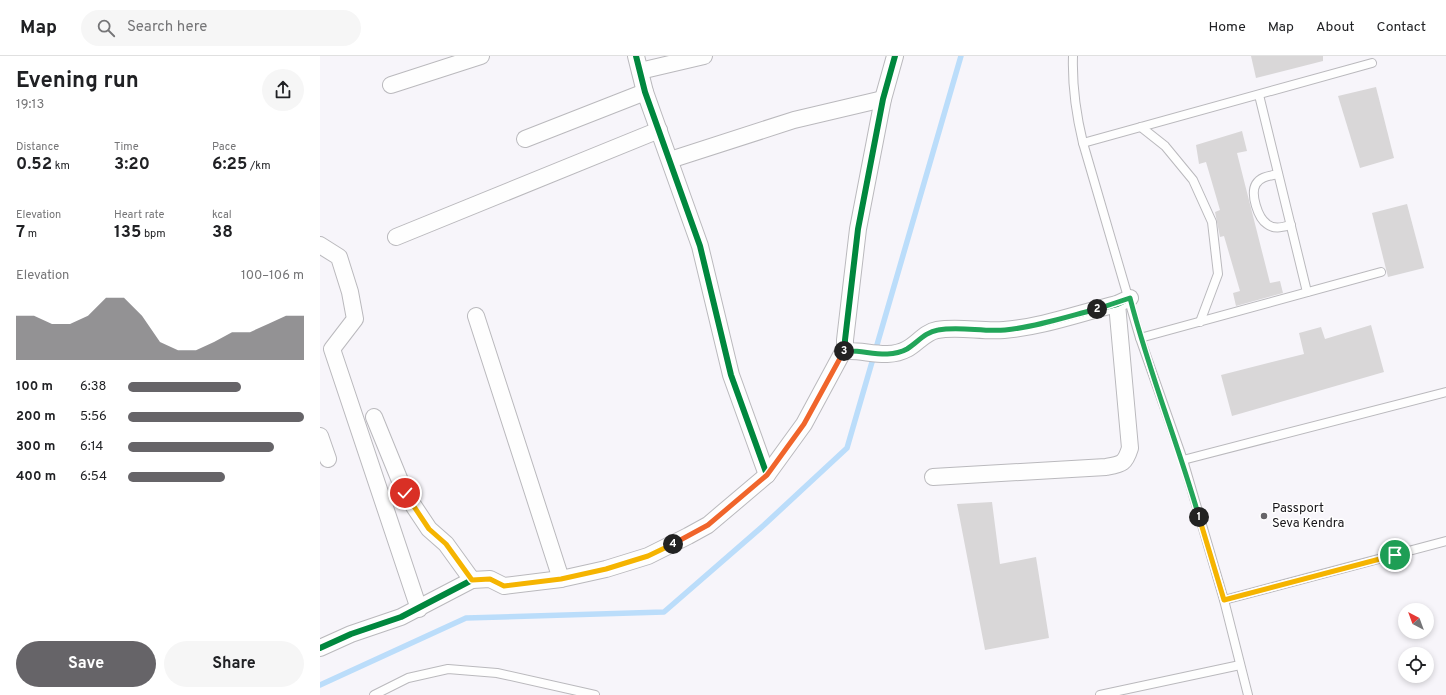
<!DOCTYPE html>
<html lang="en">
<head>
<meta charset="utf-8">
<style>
  body { margin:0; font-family:Overpass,sans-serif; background:#f6f6f6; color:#202124; height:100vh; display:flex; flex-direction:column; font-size:15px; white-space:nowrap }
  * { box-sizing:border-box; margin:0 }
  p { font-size:13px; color:#757577 }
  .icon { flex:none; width:22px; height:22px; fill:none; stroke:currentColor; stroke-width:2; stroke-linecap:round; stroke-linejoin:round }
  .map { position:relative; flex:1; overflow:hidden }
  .drawer { display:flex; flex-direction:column; background:#fff; width:320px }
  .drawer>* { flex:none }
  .needle { width:26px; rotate:319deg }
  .fabs { position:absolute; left:1078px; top:547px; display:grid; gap:8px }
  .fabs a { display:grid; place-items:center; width:36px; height:36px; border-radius:50%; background:#fff; box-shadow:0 2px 6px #0003; font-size:20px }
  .pin { position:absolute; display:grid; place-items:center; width:34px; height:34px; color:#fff; margin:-17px; border:2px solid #fff; border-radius:50%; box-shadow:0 1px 4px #0007 }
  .km { position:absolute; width:20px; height:20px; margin:-10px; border-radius:50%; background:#222; color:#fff; font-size:11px; line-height:20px; text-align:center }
  .round { display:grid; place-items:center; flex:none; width:42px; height:42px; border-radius:21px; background:#f6f6f6 }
  .headline { display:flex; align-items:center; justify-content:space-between; height:68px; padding:0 16px }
  h1 { font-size:22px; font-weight:700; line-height:30px }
  .figures { display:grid; grid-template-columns:repeat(3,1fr); gap:6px; height:68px; padding:4px 16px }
  .figures div { display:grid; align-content:center }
  .figures b { font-size:17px; font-weight:700 }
  .figures small { font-size:11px; font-weight:400 }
  .figures p { font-size:11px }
  .chart { height:112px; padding:8px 16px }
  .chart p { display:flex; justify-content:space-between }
  .chart svg { width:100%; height:72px; margin-top:4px; fill:#666468; opacity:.7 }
  .action { display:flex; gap:8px; margin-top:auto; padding:8px 16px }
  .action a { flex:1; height:46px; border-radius:24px; background:#666468; color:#fff; font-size:16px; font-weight:700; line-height:46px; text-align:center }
  .action a+a { background:#f6f6f6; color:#202124 }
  ul { padding:0 16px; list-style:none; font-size:13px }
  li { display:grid; grid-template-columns:64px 48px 1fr; align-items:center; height:30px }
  li i { height:10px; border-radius:5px; background:#666468 }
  header { display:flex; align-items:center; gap:24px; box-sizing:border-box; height:56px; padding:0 20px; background:#fff; border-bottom:1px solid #e0e0e0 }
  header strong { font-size:19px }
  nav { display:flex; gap:22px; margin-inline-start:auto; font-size:14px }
  .search { width:280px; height:36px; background:#f6f6f6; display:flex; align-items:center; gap:10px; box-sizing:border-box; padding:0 14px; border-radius:22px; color:#757577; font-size:15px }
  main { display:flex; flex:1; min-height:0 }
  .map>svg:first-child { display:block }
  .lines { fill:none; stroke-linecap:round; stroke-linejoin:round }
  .stream { stroke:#bbddfa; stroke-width:5.5 }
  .building { fill:#d9d7d8 }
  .service-casing { stroke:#bab9bd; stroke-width:10 }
  .minor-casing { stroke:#bab9bd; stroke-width:18 }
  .service { stroke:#fefefe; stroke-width:8 }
  .minor { stroke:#fefefe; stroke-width:16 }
  .cycleway-casing { stroke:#fff; stroke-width:8 }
  .cycleway { stroke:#00873e; stroke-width:6 }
  .split-1-casing { stroke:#fff; stroke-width:8 }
  .split-2-casing { stroke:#fff; stroke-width:8 }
  .split-3-casing { stroke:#fff; stroke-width:8 }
  .split-4-casing { stroke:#fff; stroke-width:8 }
  .split-5-casing { stroke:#fff; stroke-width:8 }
  .split-1 { stroke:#f5b400; stroke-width:5 }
  .split-2 { stroke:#22a559; stroke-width:5 }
  .split-3 { stroke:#22a559; stroke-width:5 }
  .split-4 { stroke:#f0652b; stroke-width:5 }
  .split-5 { stroke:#f5b400; stroke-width:5 }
  .poi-dot { fill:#666468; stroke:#fff; stroke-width:1.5 }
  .labels { text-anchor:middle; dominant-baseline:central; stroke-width:3; stroke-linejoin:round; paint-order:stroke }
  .poi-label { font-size:13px; fill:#18161a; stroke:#fff; text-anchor:start }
</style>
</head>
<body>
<header>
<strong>Map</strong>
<div class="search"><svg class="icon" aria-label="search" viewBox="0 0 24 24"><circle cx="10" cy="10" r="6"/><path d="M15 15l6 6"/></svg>Search here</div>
<nav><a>Home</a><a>Map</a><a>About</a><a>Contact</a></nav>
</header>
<main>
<section class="drawer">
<div class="headline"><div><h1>Evening run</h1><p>19:13</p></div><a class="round"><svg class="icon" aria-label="share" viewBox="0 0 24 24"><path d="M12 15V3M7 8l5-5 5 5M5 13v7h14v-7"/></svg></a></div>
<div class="figures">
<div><p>Distance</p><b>0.52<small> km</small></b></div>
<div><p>Time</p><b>3:20</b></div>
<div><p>Pace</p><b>6:25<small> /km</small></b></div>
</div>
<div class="figures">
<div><p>Elevation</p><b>7<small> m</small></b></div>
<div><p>Heart rate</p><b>135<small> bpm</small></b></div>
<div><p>kcal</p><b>38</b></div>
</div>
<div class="chart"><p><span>Elevation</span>100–106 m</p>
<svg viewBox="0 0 160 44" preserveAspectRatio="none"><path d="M0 44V17L10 17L20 22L30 22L40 17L50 6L60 6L70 17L80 33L90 38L100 38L110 33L120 27L130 27L140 22L150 17L160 17V44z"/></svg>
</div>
<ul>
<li><b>100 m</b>6:38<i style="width:64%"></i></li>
<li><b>200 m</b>5:56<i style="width:100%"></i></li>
<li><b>300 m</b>6:14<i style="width:83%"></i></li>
<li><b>400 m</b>6:54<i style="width:55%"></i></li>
</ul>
<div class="action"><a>Save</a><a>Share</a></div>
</section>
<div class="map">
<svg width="1126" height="639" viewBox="0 0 1126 639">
  <rect width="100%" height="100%" fill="#f7f5fa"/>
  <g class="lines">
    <!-- stream -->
    <polyline class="stream" points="0,629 146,562 344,556 444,469 527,392 641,0"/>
  </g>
  <!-- building -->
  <g class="building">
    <polygon points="931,0 1003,0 1003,5 936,22"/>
    <polygon points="1056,31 1074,102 1040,112 1018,40"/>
    <polygon points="922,75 927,95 917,97 950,227 960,225 963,237 916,250 913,237 920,235 904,180 900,181 895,156 900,154 886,106 879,108 876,89"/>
    <polygon points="1087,148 1104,212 1068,221 1052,157"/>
    <polygon points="1051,269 1064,316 912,360 901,319 984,298 979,277 1001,271 1005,283"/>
    <polygon points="672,446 680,508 716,501 729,582 665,594 637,448"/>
  </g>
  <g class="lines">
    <!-- service casing -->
    <g class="service-casing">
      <g id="service">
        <path d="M753 0C752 30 756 58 763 87L820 282 863 404 904 544 928 639"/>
        <polyline points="939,39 987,236"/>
        <polyline points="821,71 845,90 873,124 892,166 898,218 880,266"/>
        <polyline points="763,87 1052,7"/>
        <path d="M958 118C950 120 941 120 936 128 930 138 938 162 947 168 954 174 963 171 971 169"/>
        <polyline points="820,282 1061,216"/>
        <polyline points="863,404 1126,336"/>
        <polyline points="904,544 1126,485"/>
        <polyline points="54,639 88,622 128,613 177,617 275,639"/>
        <polyline points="780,639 920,609"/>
      </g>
    </g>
    <!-- minor casing -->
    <g class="minor-casing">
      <g id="minor">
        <polyline points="316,0 325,36 380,190 411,319 447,419"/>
        <path d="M575 0 563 43 538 173 525 284V292L530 295C548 295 569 303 587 293 597 288 605 276 617 274 639 270 662 276 684 274 722 271 760 257 797 248L810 242"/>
        <polyline points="320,15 384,0"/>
        <polyline points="71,29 161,0"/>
        <polyline points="205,83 325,36"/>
        <polyline points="350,104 474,64 563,43"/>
        <polyline points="76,181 339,74"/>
        <polyline points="0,189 19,201 30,236 35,263 12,293 99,553"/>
        <polyline points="156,260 241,523"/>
        <polyline points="54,361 85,437 109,473 126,488 152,524"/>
        <polyline points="0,380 8,403"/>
        <path d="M613 421 786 411C802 408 805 408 810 392L797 248"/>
        <polyline points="0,592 31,578 81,561 152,524 170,523 184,530 241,523 286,513 328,500 368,480 388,469 447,419 484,368 525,292"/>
      </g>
    </g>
    <!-- service -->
    <use href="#service" class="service"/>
    <!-- minor -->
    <use href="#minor" class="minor"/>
    <!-- cycleway casing -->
    <g class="cycleway-casing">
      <g id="cycleway">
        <polyline points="316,0 325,36 380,190 411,319 447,419"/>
        <path d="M575 0 563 43 538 173 525 284V292L530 295C548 295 569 303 587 293 597 288 605 276 617 274 639 270 662 276 684 274 722 271 760 257 797 248L810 242"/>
        <polyline points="0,592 31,578 81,561 152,524 170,523 184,530 241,523 286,513 328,500 368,480 388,469 447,419 484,368 525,292"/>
      </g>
    </g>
    <!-- cycleway -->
    <use href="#cycleway" class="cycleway"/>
  </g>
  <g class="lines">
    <!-- split-1 casing -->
    <g class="split-1-casing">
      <polyline id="split-1" points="879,461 904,544 1075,499"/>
    </g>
    <!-- split-2 casing -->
    <g class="split-2-casing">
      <path id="split-2" d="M777 253 810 242C829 316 858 388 879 461"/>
    </g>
    <!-- split-3 casing -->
    <g class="split-3-casing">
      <path id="split-3" d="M524 295 525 292 530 295C548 295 569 303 587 293 597 287 605 276 618 274 640 270 662 276 685 274 716 271 746 261 777 253"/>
    </g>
    <!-- split-4 casing -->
    <g class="split-4-casing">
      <polyline id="split-4" points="353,488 388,469 447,419 484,368 524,295"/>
    </g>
    <!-- split-5 casing -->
    <g class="split-5-casing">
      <polyline id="split-5" points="85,437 109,473 126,488 152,524 170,523 184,530 241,523 286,513 328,500 353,488"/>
    </g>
    <!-- split-1 -->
    <use href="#split-1" class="split-1"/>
    <!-- split-2 -->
    <use href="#split-2" class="split-2"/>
    <!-- split-3 -->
    <use href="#split-3" class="split-3"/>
    <!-- split-4 -->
    <use href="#split-4" class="split-4"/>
    <!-- split-5 -->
    <use href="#split-5" class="split-5"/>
  </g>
  <!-- markers -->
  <circle class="poi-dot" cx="944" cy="460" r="4"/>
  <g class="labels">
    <!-- poi labels -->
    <g class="poi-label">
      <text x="952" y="453">Passport<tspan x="952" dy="15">Seva Kendra</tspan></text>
    </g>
  </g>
</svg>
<div class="fabs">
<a><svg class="needle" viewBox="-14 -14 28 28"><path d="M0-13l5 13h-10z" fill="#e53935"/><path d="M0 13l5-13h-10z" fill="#757577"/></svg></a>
<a><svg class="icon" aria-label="locate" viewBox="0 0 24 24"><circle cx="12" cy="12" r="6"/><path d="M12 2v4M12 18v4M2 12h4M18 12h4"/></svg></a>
</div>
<div class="pin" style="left:1075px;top:499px;background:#1e9e55"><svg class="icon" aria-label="arrive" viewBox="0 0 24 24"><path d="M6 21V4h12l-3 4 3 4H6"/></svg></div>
<div class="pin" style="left:85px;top:437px;background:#d93025"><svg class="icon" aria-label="check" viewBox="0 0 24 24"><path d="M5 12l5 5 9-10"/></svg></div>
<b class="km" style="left:879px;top:461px">1</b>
<b class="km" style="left:777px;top:253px">2</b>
<b class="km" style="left:524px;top:295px">3</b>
<b class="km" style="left:353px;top:488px">4</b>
</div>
</main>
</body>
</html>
